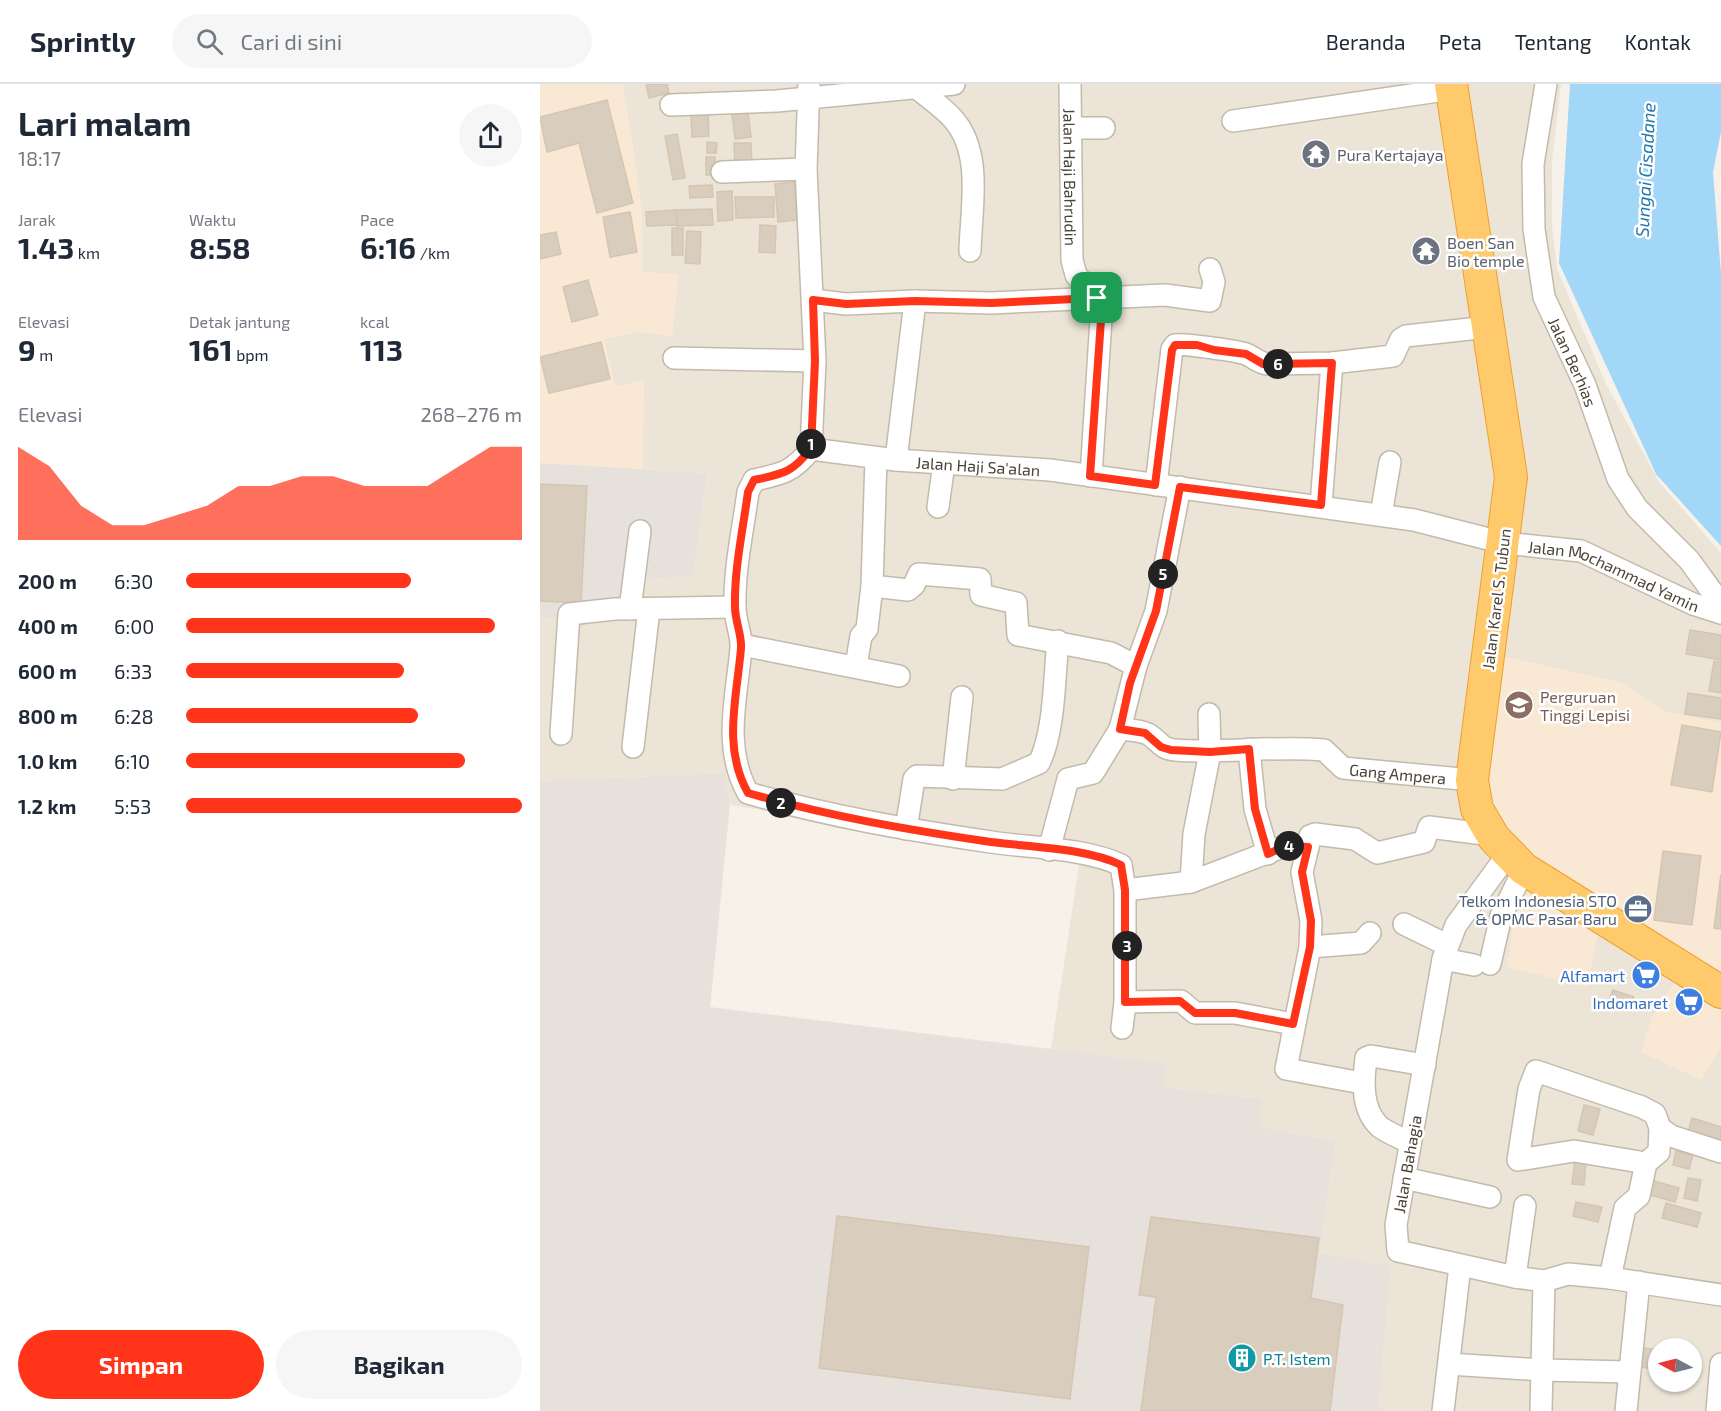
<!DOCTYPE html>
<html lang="id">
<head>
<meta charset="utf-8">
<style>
  body { margin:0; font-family:"Exo 2",sans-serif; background:#f6f6f7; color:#1f2937; height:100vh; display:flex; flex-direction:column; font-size:22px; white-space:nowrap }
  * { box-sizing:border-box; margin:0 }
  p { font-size:20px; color:#747a83 }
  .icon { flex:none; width:33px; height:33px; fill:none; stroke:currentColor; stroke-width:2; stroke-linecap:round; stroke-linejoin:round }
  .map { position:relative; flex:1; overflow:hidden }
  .side { display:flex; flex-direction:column; background:#fff; width:540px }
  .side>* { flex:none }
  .needle { width:39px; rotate:277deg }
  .buttons { position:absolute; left:1108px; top:1254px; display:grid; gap:12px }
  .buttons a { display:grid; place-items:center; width:54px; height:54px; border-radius:50%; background:#fff; box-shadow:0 2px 4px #0004; font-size:30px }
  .pin { position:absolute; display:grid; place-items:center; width:51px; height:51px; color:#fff; margin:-26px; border-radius:12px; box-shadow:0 3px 9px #0006 }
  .km { position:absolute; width:30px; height:30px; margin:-15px; border-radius:50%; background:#222; color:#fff; font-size:16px; line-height:30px; text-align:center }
  .round { display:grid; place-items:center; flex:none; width:63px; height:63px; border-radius:32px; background:#f6f6f7 }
  .headline { display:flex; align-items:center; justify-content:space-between; height:102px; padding:0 18px }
  h1 { font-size:33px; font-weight:700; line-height:45px }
  .figures { display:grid; grid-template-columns:repeat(3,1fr); gap:9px; height:102px; padding:6px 18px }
  .figures div { display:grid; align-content:center }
  .figures b { font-size:30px; font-weight:700 }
  .figures small { font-size:16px; font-weight:400 }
  .figures p { font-size:16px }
  .chart { height:168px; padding:12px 18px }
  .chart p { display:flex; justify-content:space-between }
  .chart svg { width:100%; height:108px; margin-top:6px; fill:#ff3418; opacity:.7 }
  .action { display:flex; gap:12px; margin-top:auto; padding:12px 18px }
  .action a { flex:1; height:69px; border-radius:36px; background:#ff3418; color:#fff; font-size:24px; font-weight:700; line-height:69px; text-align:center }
  .action a+a { background:#f6f6f7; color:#1f2937 }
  ul { padding:0 18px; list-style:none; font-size:20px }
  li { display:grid; grid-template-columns:96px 72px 1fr; align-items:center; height:45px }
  li i { height:15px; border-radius:8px; background:#ff3418 }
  header { display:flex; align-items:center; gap:36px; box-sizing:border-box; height:84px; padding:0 30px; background:#fff; border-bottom:2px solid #e0e1e3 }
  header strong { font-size:28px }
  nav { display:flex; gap:33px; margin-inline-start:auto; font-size:21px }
  .search { width:420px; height:54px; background:#f6f6f7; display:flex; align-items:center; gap:15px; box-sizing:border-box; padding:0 21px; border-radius:33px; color:#747a83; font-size:22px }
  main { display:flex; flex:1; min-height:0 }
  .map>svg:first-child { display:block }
  .residential { fill:#ebe4d7; fill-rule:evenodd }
  .commercial { fill:#f9e8d4 }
  .industrial { fill:#e6e1db }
  .water { fill:#a2d7f7 }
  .building { fill:#d9cebe; stroke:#d5c5b1; stroke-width:1.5 }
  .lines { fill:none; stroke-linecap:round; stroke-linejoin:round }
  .minor-casing { stroke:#c3baab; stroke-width:24 }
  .highway-casing { stroke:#eca02e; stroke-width:34 }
  .minor { stroke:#fff; stroke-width:21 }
  .highway { stroke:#ffca6c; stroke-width:32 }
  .route-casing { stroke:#fff; stroke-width:12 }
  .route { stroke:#ff3418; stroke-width:8 }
  .labels { text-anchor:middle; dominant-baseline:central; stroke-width:5; stroke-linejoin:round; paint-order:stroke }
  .worship-label { font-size:16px; fill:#5b616d; stroke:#fff; text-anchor:start }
  .street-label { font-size:16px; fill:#4b4337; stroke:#fff }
  .education-label { font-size:16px; fill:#785e54; stroke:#fff; text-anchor:start }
  .service-label { font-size:16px; fill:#4e5e75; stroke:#fff; text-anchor:end }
  .shop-label { font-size:16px; fill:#366cbe; stroke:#fff; text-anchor:end }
  .culture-label { font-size:16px; fill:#0d838f; stroke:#fff; text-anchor:start }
  .water-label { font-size:18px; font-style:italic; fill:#2378b0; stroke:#fff }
</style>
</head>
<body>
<header>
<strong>Sprintly</strong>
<div class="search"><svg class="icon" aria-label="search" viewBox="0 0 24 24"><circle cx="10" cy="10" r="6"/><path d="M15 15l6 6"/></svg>Cari di sini</div>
<nav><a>Beranda</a><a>Peta</a><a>Tentang</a><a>Kontak</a></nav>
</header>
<main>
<section class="side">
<div class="headline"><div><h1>Lari malam</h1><p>18:17</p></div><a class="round"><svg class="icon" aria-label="share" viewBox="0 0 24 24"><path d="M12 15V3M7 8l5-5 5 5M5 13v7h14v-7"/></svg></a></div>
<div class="figures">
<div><p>Jarak</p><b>1.43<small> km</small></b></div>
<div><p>Waktu</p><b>8:58</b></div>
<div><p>Pace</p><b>6:16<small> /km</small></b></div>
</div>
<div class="figures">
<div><p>Elevasi</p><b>9<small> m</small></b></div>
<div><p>Detak jantung</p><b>161<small> bpm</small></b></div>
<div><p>kcal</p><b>113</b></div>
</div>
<div class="chart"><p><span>Elevasi</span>268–276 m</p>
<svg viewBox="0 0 160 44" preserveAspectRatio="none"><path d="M0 44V6L10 14L20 30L30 38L40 38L50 34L60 30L70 22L80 22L90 18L100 18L110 22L120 22L130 22L140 14L150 6L160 6V44z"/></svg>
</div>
<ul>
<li><b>200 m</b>6:30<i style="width:67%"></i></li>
<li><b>400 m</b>6:00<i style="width:92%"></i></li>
<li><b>600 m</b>6:33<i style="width:65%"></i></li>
<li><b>800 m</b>6:28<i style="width:69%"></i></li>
<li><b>1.0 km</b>6:10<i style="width:83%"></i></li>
<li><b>1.2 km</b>5:53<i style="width:100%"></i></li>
</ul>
<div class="action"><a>Simpan</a><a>Bagikan</a></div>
</section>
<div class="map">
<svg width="1181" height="1327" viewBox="0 0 1181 1327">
  <rect width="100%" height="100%" fill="#f6f2ea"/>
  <!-- residential -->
  <path class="residential" d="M83 0H1021L1012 78V142L1017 185 1066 300 1119 398 1181 469V1327H838L851 1182 780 1171 795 1057 720 1043 722 1015 623 1003 624 979 511 965 540 775 190 721 183 689 0 697V535L94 527 99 496 153 492 167 389 103 385V296L75 303 64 255 98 248 132 252 138 191 102 188V125ZM1119 1264H1152V1298H1119Z"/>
  <!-- commercial -->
  <g class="commercial">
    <polygon points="0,0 83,0 102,125 102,188 138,190 132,252 98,248 64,255 75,303 104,296 103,385 0,379"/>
    <polygon points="957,571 1080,598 1124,627 1181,639 1181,963 1161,996 1101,968 1112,933 1134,899 1058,850 1047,903 967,883 973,841 994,772 975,758 942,713"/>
  </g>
  <!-- industrial -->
  <g class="industrial">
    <polygon points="0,379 167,389 153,492 100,496 94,527 0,535"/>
    <polygon points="184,689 190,721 170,923 625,979 623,1003 722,1015 720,1043 795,1057 780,1170 851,1182 838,1327 0,1327 0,697"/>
  </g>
  <!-- water -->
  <polygon class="water" points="1030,0 1181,0 1181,48 1173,88 1181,190 1181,462 1116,390 1019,179"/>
  <!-- building -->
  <g class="building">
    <polygon points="106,0 127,0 129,9 109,14"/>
    <polygon points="67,16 93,119 57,129 39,59 7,68 0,33"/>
    <polygon points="208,28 211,53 195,55 192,30"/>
    <polygon points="168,29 169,52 152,53 151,30"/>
    <polygon points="137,50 145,94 133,96 125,52"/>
    <polygon points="167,58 177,59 176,69 167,69"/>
    <polygon points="194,59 211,59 212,83 195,84"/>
    <rect x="166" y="73" width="9" height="18"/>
    <polygon points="254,98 257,136 238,138 235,100"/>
    <polygon points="172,101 173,113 150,114 149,102"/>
    <polygon points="192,107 193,136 178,137 177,108"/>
    <polygon points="195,113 234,113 234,133 196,134"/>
    <polygon points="172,125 173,141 137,142 136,126"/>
    <polygon points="136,126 137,141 107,142 106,128"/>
    <polygon points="90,128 97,168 70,173 63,133"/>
    <polygon points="220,141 236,142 235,169 219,168"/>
    <rect x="132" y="144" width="11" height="27"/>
    <polygon points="147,147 161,148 160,180 145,179"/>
    <polygon points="16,148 21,170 0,175 0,151"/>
    <polygon points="48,196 58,231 32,238 23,203"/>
    <polygon points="61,258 70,295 9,309 0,273"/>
    <polygon points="0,400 47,402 41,519 0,517"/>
    <polygon points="1150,546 1181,551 1181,576 1146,570"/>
    <polygon points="1174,577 1181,578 1181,609 1169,607"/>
    <polygon points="1148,609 1181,614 1181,635 1145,630"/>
    <polygon points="1142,641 1181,648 1172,708 1131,701"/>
    <polygon points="1123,767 1161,772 1152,841 1114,836"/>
    <polygon points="1181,790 1181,845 1174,844"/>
    <polygon points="1073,906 1094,913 1089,926 1068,918"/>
    <polygon points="1044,1021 1060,1025 1053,1051 1038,1047"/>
    <polygon points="1152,1034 1181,1043 1181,1066 1146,1055"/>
    <polygon points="1136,1067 1153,1071 1149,1085 1133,1081"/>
    <polygon points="1035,1076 1046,1077 1044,1101 1032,1100"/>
    <polygon points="1148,1094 1161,1096 1157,1117 1144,1114"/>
    <polygon points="1114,1097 1139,1104 1135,1118 1110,1111"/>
    <polygon points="1036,1118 1062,1123 1058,1138 1033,1132"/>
    <polygon points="1126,1119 1161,1129 1157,1143 1122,1134"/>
    <polygon points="297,1132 549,1163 530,1315 279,1284"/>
    <polygon points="611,1133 779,1154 771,1214 803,1221 790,1327 601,1327 616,1213 599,1211"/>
    <polygon points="1104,1264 1119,1266 1119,1286 1101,1283"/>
  </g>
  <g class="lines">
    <!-- minor casing -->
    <g class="minor-casing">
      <g id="minor">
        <polyline points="269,0 266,85 275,277 271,365"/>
        <path id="s1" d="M530 0 532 176 536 191 557 214 561 235 551 392"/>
        <path id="s2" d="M1006 0 993 80 994 145 1004 213 1045 301 1078 395 1097 424 1149 476 1181 520"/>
        <path d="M378 5C390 15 404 24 414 36 443 70 431 125 430 167"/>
        <polyline points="131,21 237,17 414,0"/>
        <polyline points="693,37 912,5"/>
        <polyline points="531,44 564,44"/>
        <polyline points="182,88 266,85"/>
        <polyline points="273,216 306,220 375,217 451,219 625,211 670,217 674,198 670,185"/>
        <polyline points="134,274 275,277"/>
        <path d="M271 365C253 388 242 390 214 396L208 408C203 445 194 486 195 523 195 537 202 551 201 564 197 613 182 663 208 709 287 732 369 746 451 758 491 764 545 764 581 781L585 806V918L641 917 655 929H695L753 940"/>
        <path id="s3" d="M271 365 356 376 510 386 874 436 964 459 1041 467 1153 520 1181 529"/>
        <polyline points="336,374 332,502 368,506 374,501 379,490 440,495 441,511 476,519 478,551 571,569 596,582 616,527 640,403"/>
        <polyline points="356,376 375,217"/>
        <path d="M616 401 632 265 635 261C641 259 698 267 706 270 714 273 718 279 728 280L792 279 853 272 861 255 866 252 948 243"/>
        <polyline points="781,421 792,279"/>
        <polyline points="398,423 404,379"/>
        <polyline points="841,431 850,378"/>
        <polyline points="90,525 100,447"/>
        <polyline points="202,561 359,592"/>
        <polyline points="316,582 321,552 327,545 332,502"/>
        <path id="s4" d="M580 645C590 646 599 646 608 650 619 656 620 665 635 666 684 670 734 661 784 666L803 684 932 696"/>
        <polyline points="21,650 29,530 75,525 195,523"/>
        <polyline points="93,663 109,525"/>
        <polyline points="709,665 715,725 728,770"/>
        <polyline points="413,695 422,613"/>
        <path d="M366 745 374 695 377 692 462 695 499 679C515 647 514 593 518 557"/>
        <polyline points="768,763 770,752 775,750 815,755 837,769 884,758 889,743 952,751"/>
        <polyline points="509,766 528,695 553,689 580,645 596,582"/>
        <polyline points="968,770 916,841 903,875 856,1141 858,1167 975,1193 1004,1197 1028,1190 1070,1194 1181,1211"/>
        <polyline points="651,798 654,750 670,668 669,630"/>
        <polyline points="585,806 651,798 745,762 768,763 762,788 771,837 770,863 746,985 822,999"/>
        <polyline points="864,840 907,861"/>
        <polyline points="770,863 821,859 830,849"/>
        <polyline points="903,875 934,881"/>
        <polyline points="950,880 961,832 984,785"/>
        <polyline points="582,944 585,918"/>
        <polyline points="1120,1044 1131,1052 1181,1068"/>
        <path d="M870 1059C861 1054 848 1049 840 1043 821 1026 823 997 826 974L831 972 885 981"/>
        <polyline points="864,1094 950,1113"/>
        <polyline points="975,1193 985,1122"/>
        <polyline points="1070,1194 1085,1124 1099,1112 1106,1079 1119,1068 1120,1044 1115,1030 1102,1023 996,987 989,1005 978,1076 1034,1067 1106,1079"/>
        <polyline points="909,1280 1002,1286 1089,1288"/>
        <polyline points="903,1327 920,1182"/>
        <polyline points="1001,1327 1004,1197"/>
        <polyline points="1086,1327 1099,1198"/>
        <polyline points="1177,1327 1181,1280"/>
      </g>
    </g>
    <!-- highway casing -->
    <g class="highway-casing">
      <polyline id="highway" points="911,0 971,393 932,696 937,725 954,754 984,785 1181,908"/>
    </g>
    <!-- minor -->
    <use href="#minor" class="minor"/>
    <!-- highway -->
    <use href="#highway" class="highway"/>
  </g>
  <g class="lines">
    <!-- route casing -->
    <g class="route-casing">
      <path id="route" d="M557 214 561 236 550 392 615 401 632 266 635 261H657L674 266 706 270 723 280 792 279 781 421 640 403 616 527 590 599 580 645 605 649 621 663 631 666 670 668 709 665 715 725 728 770 745 762 768 763 762 788 771 837 770 863 753 940 695 929H655L640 917 585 918V806L581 781C547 764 490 763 451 758 369 746 287 732 208 709 182 663 197 613 201 564 202 551 195 537 195 523 194 486 203 445 208 408L214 396C242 390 253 389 271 364L275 277 273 216 306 220 375 217 451 219Z"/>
    </g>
    <!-- route -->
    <use href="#route" class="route"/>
  </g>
  <!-- icons -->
  <defs>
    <g id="temple-disc" transform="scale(1.5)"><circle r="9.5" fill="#6b7280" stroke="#fff"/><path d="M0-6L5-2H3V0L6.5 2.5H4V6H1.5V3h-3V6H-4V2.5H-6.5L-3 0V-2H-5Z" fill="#fff"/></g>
    <g id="university-disc" transform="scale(1.5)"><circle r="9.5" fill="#8d6e63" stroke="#fff"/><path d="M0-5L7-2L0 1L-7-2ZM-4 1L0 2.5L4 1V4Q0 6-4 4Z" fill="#fff"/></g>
    <g id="office-disc" transform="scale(1.5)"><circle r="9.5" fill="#5c6f8a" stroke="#fff"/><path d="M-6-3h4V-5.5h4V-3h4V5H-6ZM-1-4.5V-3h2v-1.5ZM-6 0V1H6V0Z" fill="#fff"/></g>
    <g id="supermarket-disc" transform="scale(1.5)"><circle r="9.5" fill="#3f7fe0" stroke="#fff"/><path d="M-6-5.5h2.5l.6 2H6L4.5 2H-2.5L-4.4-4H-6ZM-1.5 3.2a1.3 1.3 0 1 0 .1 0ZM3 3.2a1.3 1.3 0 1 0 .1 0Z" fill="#fff"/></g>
    <g id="building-disc" transform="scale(1.5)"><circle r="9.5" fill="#0f9aa8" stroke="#fff"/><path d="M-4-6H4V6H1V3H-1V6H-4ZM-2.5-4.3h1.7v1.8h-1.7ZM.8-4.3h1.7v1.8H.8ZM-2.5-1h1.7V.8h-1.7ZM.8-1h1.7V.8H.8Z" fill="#fff"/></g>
  </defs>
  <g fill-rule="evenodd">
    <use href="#temple-disc" x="776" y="70"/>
    <use href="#temple-disc" x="886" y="167"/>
    <use href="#university-disc" x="979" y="621"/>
    <use href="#office-disc" x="1098" y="825"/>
    <use href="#supermarket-disc" x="1106" y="891"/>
    <use href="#supermarket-disc" x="1149" y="918"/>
    <use href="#building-disc" x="702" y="1274"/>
  </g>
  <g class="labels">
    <!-- worship labels -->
    <g class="worship-label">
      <text x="797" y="70">Pura Kertajaya</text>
      <text x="907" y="158">Boen San<tspan x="907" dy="18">Bio temple</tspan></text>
    </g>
    <!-- street labels -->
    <g class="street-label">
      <text stroke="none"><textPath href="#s1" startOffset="93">Jalan Haji Bahrudin</textPath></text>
      <text stroke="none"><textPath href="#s2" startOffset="286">Jalan Berhias</textPath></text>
      <text stroke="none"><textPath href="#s3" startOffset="168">Jalan Haji Sa'alan</textPath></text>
      <text stroke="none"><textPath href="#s3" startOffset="816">Jalan Mochammad Yamin</textPath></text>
      <text transform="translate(956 515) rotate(-83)">Jalan Karel S. Tubun</text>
      <text stroke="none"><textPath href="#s4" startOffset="291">Gang Ampera</textPath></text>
      <text transform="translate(867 1080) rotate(-80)">Jalan Bahagia</text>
    </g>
    <!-- education labels -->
    <g class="education-label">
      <text x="1000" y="612">Perguruan<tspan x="1000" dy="18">Tinggi Lepisi</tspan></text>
    </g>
    <!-- service labels -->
    <g class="service-label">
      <text x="1077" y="816">Telkom Indonesia STO<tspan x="1077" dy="18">&amp; OPMC Pasar Baru</tspan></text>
    </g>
    <!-- shop labels -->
    <g class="shop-label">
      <text x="1085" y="891">Alfamart</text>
      <text x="1128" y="918">Indomaret</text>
    </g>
    <!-- culture labels -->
    <g class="culture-label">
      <text x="723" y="1274">P.T. Istem</text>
    </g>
    <!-- water labels -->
    <g class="water-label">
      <text transform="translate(1105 86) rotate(-87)">Sungai Cisadane</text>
    </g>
  </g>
</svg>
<div class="buttons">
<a><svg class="needle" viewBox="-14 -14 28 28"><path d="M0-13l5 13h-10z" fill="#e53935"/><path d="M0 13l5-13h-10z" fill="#747a83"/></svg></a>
</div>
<div class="pin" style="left:557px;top:214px;background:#1e9e55"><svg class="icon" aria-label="arrive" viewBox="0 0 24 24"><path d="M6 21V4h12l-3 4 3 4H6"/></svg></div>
<b class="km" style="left:271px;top:360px">1</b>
<b class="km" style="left:241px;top:719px">2</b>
<b class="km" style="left:587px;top:862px">3</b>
<b class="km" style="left:749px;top:762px">4</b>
<b class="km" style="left:623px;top:490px">5</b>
<b class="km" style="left:738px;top:280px">6</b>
</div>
</main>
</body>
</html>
